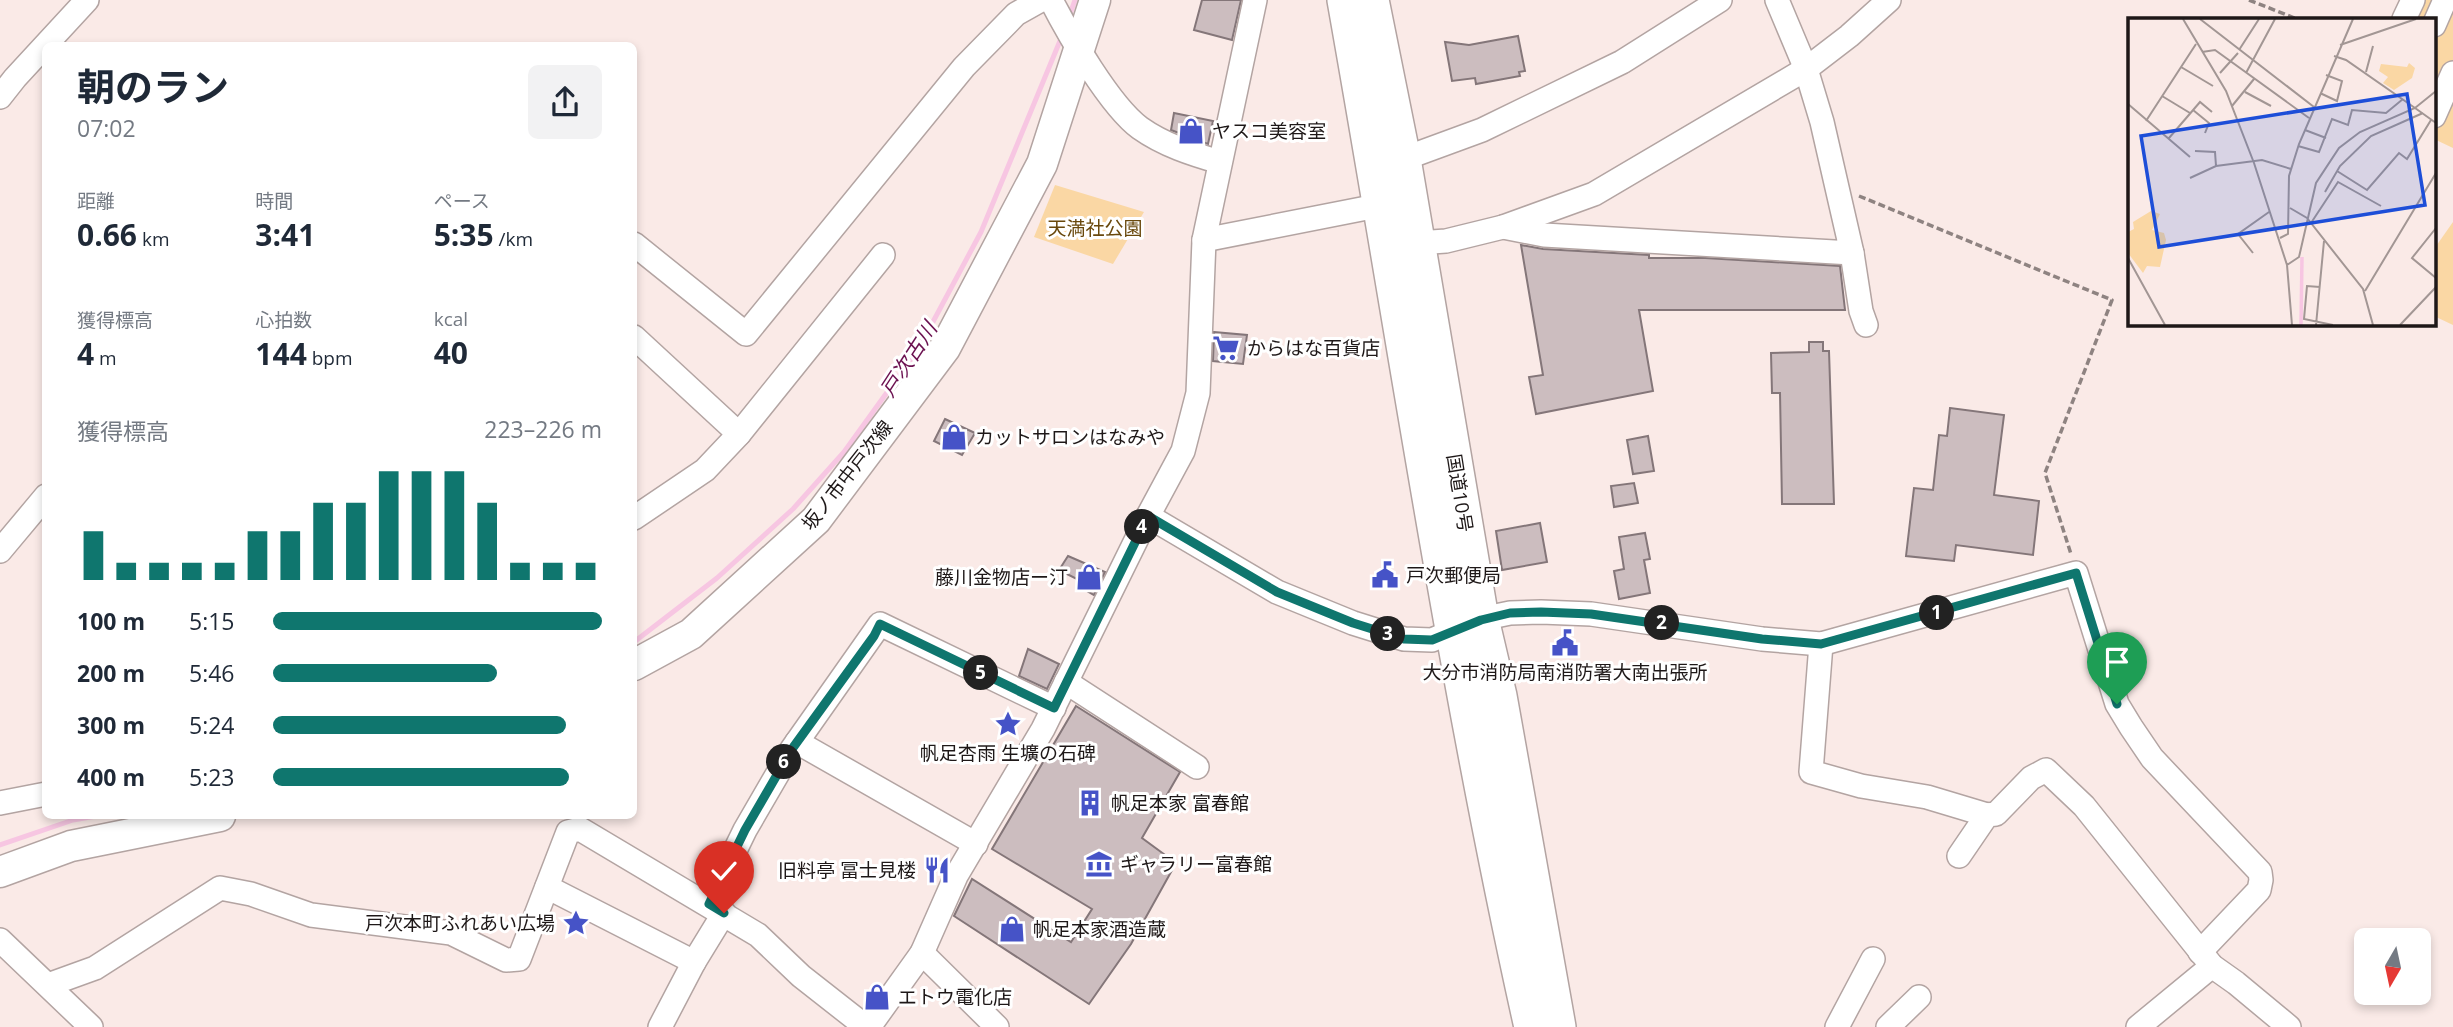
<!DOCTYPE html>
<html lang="ja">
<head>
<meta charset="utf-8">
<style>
  body { margin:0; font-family:"Open Sans","Noto Sans JP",sans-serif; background:#f2f2f3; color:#1f2937; height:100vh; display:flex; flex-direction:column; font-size:26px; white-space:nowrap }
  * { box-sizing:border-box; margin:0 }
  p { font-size:23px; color:#747a83 }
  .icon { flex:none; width:38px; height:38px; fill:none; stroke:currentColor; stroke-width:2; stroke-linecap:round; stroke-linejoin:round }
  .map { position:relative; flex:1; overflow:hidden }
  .details { position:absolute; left:42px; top:42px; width:595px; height:777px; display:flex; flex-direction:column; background:#fff; border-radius:10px; box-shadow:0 4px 10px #0003 }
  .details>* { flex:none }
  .needle { width:46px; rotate:189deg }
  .buttons { position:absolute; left:2354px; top:928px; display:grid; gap:14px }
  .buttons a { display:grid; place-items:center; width:77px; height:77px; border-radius:10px; background:#fff; box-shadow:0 4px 10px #0003; font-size:35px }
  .pin { position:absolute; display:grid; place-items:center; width:60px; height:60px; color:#fff; margin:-72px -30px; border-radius:50% 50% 50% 0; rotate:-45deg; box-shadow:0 0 7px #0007 }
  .pin .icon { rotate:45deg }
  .km { position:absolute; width:35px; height:35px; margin:-18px; border-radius:50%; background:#222; color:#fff; font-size:19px; line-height:35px; text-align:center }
  .round { display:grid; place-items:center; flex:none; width:74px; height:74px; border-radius:10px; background:#f2f2f3 }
  .overview { display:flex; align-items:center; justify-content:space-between; height:119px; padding:0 35px }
  h1 { font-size:38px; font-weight:700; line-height:52px }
  .figures { display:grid; grid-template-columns:repeat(3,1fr); gap:10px; height:119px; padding:7px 35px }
  .figures div { display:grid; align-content:center }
  .figures b { font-size:30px; font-weight:700 }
  .figures small { font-size:19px; font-weight:400 }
  .figures p { font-size:19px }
  .chart { height:196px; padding:14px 35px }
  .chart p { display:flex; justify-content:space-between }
  .chart svg { width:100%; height:126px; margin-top:7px; stroke:#0f766e; stroke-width:6 }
  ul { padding:0 35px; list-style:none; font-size:23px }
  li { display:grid; grid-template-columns:112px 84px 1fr; align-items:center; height:52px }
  li i { height:18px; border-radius:9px; background:#0f766e }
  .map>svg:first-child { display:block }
  .green { fill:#fad7a4 }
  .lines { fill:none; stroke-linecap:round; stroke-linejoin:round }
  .stream { stroke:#f7c6e2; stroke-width:5 }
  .building { fill:#ccbdbf; stroke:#847679; stroke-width:2 }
  .minor-casing { stroke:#b3a4a2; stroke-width:26 }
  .major-casing { stroke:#b3a4a2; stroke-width:33 }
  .highway-casing { stroke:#b3a4a2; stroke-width:38 }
  .path { stroke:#8e8381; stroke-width:3.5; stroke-dasharray:7 3.5; stroke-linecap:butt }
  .minor { stroke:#fff; stroke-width:23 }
  .major { stroke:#fff; stroke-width:30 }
  .highway { stroke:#fff; stroke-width:35 }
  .route-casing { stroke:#fff; stroke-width:14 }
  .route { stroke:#0f766e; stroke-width:9 }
  .labels { text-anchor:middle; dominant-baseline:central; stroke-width:6; stroke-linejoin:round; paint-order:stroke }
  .poi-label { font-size:19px; fill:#1e1818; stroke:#fff; text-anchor:start }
  .park-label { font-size:19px; fill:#69480c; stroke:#fff }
  .street-label { font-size:19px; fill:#1e1818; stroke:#fff }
  .water-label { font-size:21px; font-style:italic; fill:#6b1150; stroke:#fff }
  .inset-river { fill:none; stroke:#f7c6e2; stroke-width:3.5 }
  .inset-road { fill:none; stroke:#a29694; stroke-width:2 }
  .view { fill:#1d4ed8; fill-opacity:0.15; stroke:#1d4ed8; stroke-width:3.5 }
  .inset-edge { fill:none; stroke:#1e1818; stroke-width:3.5 }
</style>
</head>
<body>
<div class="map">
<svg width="2453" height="1027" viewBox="0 0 2453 1027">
  <rect width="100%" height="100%" fill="#faeae7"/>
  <!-- green -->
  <g class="green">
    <polygon points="2405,0 2453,0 2453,148 2434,139 2434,19 2398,19"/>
    <polygon points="1055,185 1144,212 1113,264 1034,237"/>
    <polygon points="2453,222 2453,325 2434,316 2434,249"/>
  </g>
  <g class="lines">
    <!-- stream -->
    <g class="stream">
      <polyline points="1069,17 1075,0"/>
      <polyline points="634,642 717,578 793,509 844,452 919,348 981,232 1062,36"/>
      <polyline points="0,845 73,820 96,816"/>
    </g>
  </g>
  <!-- building -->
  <g class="building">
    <polygon points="1202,0 1241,0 1232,40 1194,30"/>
    <polygon points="1518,36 1525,71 1519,72 1520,76 1476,84 1475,78 1452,81 1445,42 1469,45"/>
    <polygon points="1174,113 1213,121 1208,144 1171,130"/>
    <polygon points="1521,245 1543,249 1649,255 1649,258 1705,258 1840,266 1845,310 1639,310 1653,391 1536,414 1529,377 1543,375"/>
    <polygon points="1214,332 1247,335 1243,364 1213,361"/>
    <polygon points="1809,342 1823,342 1823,351 1829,351 1834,504 1782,504 1780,393 1772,393 1771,353 1809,352"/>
    <polygon points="1950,408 2004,415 1994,495 2039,501 2033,555 1956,545 1954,561 1906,556 1914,488 1933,490 1939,435 1947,436"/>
    <polygon points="945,419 975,433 962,455 934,441"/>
    <polygon points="1648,436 1654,471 1633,474 1627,440"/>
    <polygon points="1634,483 1638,503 1614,507 1611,486"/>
    <polygon points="1540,523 1547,562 1502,570 1496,531"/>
    <polygon points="1645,533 1650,559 1644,560 1650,593 1619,599 1614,571 1624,569 1619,537"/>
    <polygon points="1068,556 1105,572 1094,595 1080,587 1081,581 1059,570"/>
    <polygon points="1028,649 1059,664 1047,689 1019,676"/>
    <polygon points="1076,706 1180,772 1142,838 1176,863 1131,944 1089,1004 954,916 972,879 1071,942 1092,909 992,849"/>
  </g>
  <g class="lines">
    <!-- minor casing -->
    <g class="minor-casing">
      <g id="minor">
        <path d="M1051 0C1069 35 1110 106 1140 128 1164 145 1192 154 1220 162"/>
        <polyline points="2404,19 2413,0"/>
        <polyline points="2434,25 2445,0"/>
        <polyline points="0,97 15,78 87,0"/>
        <polyline points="2434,116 2453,73"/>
        <polyline points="1403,159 1482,130 1622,62 1720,0"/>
        <polyline points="1503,227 1544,235 1852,253 1822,122 1806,69 1777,0"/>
        <polyline points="1204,240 1382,205"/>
        <polyline points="1417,243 1446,241 1503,227 1594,194 1806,69 1849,36 1889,0"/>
        <polyline points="634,244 746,334 964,67 1016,14 1041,0"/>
        <polyline points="1852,253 1861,311 1866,325"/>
        <polyline points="634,337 739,434"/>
        <polyline points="1148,516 1277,592 1353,623 1404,639 1432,640 1481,619 1510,613 1541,612 1591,614 1762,639 1821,644 2076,573 2117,704 2131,727 2152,758 2260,872 2261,880 2259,890 2200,952"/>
        <polyline points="634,518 705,470 739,434 883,255"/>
        <polyline points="0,551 46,496"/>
        <polyline points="1821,644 1811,772 1861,786 1927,797 1987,815"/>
        <polyline points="1066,682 1197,767"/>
        <polyline points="797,742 976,844"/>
        <polyline points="0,803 46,794"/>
        <polyline points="1959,856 1987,815 1996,814 2031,778 2046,770 2084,806 2212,966 2236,983 2289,1027"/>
        <polyline points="547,887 694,962"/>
        <polyline points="709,904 745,830 792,749 880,624 1054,708"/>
        <polyline points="0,940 91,1027"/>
        <polyline points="922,953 997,1027"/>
        <polyline points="48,985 95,968 220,888 251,894 311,915 451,933 506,960 519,959 568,832 580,829 758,935 801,976 866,1027"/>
        <polyline points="660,1027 694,962 724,913"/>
        <polyline points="869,1027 922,953 956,876 1043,729 1148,516 1183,451 1198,393 1204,240 1255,0"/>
        <polyline points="1837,1027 1873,959"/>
        <polyline points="1888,1027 1919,997"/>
        <polyline points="2138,1027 2212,966"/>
      </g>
    </g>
    <!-- major casing -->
    <g class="major-casing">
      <g id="major">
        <polyline points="634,665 691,634 816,520 945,348 1042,164 1095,0"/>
        <polyline points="0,872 71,846 220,816"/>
      </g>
    </g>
    <!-- highway casing -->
    <g class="highway-casing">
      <g id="highway">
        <path d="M1345 0C1406 343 1456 687 1532 1027"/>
        <polyline points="1371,0 1403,159 1481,619 1499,696 1558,1027"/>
      </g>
    </g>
    <!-- path -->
    <g class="path">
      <polyline points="2249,0 2297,19"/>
      <polyline points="1859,196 2112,300 2045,473 2071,554"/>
    </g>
    <!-- minor -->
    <use href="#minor" class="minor"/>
    <!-- major -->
    <use href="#major" class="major"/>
    <!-- highway -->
    <use href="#highway" class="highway"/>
  </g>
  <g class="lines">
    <!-- route casing -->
    <g class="route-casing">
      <polyline id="route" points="724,913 709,904 745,830 792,749 874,636 880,624 1054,708 1148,516 1277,592 1353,623 1404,639 1432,640 1481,620 1510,613 1541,612 1591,614 1762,639 1821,644 2076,573 2117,704"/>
    </g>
    <!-- route -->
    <use href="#route" class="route"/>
  </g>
  <!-- icons -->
  <defs>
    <g id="shop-bare" transform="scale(2.1)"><path d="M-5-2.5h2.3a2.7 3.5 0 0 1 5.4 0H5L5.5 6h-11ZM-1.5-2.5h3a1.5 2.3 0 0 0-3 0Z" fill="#4653c7" stroke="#fff" stroke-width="2.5" paint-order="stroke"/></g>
    <g id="supermarket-bare" transform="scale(2.1)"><path d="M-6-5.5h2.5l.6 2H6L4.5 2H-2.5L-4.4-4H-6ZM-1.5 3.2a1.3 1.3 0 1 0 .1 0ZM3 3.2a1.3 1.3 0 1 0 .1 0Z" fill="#4653c7" stroke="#fff" stroke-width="2.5" paint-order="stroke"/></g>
    <g id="civic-bare" transform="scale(2.1)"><path d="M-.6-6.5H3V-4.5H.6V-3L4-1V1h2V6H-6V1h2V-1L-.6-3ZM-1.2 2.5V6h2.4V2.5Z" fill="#4653c7" stroke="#fff" stroke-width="2.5" paint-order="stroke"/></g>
    <g id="sight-bare" transform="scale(2.1)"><path d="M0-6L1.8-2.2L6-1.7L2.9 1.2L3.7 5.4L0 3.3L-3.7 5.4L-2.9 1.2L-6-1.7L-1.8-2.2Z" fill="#4653c7" stroke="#fff" stroke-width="2.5" paint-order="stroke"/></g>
    <g id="building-bare" transform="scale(2.1)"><path d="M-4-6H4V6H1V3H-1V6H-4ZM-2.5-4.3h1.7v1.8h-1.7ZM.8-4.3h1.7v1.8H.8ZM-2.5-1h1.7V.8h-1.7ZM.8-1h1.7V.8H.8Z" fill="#4653c7" stroke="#fff" stroke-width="2.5" paint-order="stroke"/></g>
    <g id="museum-bare" transform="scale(2.1)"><path d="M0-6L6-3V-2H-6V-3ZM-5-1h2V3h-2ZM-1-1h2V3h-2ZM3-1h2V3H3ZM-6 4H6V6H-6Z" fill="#4653c7" stroke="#fff" stroke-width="2.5" paint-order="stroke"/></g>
    <g id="restaurant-bare" transform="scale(2.1)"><path d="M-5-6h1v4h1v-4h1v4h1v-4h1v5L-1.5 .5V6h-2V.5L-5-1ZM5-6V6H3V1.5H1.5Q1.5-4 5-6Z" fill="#4653c7" stroke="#fff" stroke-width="2.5" paint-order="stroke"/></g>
  </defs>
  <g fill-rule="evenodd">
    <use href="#shop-bare" x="1191" y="131"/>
    <use href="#supermarket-bare" x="1226" y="348"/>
    <use href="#shop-bare" x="954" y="437"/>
    <use href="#civic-bare" x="1385" y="575"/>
    <use href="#shop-bare" x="1089" y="577"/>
    <use href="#civic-bare" x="1565" y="643"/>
    <use href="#sight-bare" x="1008" y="724"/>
    <use href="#building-bare" x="1090" y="803"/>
    <use href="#museum-bare" x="1099" y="864"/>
    <use href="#restaurant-bare" x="937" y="870"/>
    <use href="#sight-bare" x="576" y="923"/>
    <use href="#shop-bare" x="1012" y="929"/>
    <use href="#shop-bare" x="877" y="997"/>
  </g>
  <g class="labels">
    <!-- poi labels -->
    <g class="poi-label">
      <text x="1212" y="131">ヤスコ美容室</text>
      <text x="1247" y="348">からはな百貨店</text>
      <text x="975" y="437">カットサロンはなみや</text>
      <text x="1406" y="575">戸次郵便局</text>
      <text x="1068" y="577" text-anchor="end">藤川金物店ー汀</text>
      <text x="1565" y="672" text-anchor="middle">大分市消防局南消防署大南出張所</text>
      <text x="1008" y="753" text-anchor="middle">帆足杏雨 生壙の石碑</text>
      <text x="1111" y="803">帆足本家 富春館</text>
      <text x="1120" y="864">ギャラリー富春館</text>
      <text x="916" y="870" text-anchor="end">旧料亭 冨士見楼</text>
      <text x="555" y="923" text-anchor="end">戸次本町ふれあい広場</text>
      <text x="1033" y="929">帆足本家酒造蔵</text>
      <text x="898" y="997">エトウ電化店</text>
    </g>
    <!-- park labels -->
    <g class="park-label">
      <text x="1095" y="228">天満社公園</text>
    </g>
    <!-- street labels -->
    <g class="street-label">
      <text transform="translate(847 475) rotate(-52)">坂ノ市中戸次線</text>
      <text transform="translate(1460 493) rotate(81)">国道10号</text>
    </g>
    <!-- water labels -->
    <g class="water-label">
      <text transform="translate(908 359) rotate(-57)">戸次古川</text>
    </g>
  </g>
  <!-- overview -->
  <g transform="translate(2128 18)">
    <rect width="308" height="308" fill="#faeae7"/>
    <path d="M281 45 287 50 284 60 266 72 255 65 260 59 251 53 253 46 279 49ZM23 193 32 196 24 212 36 215 38 222 32 249 19 248 15 255 0 235V214L6 211 5 204Z" fill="#fad7a4"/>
    <path class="inset-river" d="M173 307 174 239"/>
    <path class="inset-road" d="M55 1 98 73 126 145 159 247 164 307M72 1 186 89M212 27 288 1M111 32 131 1M74 34 87 32 181 100M206 38 218 42 287 90M53 49 85 68M238 54 245 28M92 55 110 35M118 55 147 1M117 74 143 88M192 75 209 83 214 63 198 57M34 78 62 95M0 86 62 139M104 88 126 61M287 90 308 105M65 92 81 105 77 115M18 103 68 26M177 112 198 120M41 120 72 84 84 94M170 128 191 134 204 101 220 107 224 92 258 95 275 81M67 133 87 134 88 148M209 153 239 172 271 135 279 141 303 102M62 160 88 148 134 142 163 151M197 174 212 148 243 118 295 95M162 190 179 200 235 271 245 307M183 205 210 164 253 188M308 210 284 240 308 260M152 220 160 216 161 158 171 126 225 1M125 235 110 216 141 194M0 240 37 307M159 247 171 239 188 165 211 130 232 114 287 90 308 73M192 269 179 268 176 301 205 307M237 273 308 155M188 307 196 223M272 307 308 269"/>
    <path class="view" d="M279 76 297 187 31 229 13 118Z"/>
    <rect width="308" height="308" class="inset-edge"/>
  </g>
</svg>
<div class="buttons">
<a><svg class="needle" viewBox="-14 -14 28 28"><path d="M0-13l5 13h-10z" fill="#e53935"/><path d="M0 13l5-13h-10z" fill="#747a83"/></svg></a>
</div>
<div class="pin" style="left:2117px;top:704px;background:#1e9e55"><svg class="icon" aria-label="arrive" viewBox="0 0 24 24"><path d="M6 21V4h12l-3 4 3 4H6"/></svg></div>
<div class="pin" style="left:724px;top:913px;background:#d93025"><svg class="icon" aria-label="check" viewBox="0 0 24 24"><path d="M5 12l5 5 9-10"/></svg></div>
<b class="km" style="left:1937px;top:613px">1</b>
<b class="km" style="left:1662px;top:623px">2</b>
<b class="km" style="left:1388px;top:634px">3</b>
<b class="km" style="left:1142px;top:527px">4</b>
<b class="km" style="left:981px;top:673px">5</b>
<b class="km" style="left:784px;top:762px">6</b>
<section class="details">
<div class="overview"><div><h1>朝のラン</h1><p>07:02</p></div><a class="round"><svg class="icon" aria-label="share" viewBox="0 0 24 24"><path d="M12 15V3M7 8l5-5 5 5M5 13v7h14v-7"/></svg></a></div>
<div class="figures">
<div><p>距離</p><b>0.66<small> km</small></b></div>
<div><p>時間</p><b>3:41</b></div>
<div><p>ペース</p><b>5:35<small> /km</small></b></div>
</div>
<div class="figures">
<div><p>獲得標高</p><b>4<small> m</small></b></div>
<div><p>心拍数</p><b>144<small> bpm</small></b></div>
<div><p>kcal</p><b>40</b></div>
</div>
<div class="chart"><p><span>獲得標高</span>223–226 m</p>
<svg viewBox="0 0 160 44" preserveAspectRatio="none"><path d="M5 44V27M15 44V38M25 44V38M35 44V38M45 44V38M55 44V27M65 44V27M75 44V17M85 44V17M95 44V6M105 44V6M115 44V6M125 44V17M135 44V38M145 44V38M155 44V38"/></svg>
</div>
<ul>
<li><b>100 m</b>5:15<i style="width:100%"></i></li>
<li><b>200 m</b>5:46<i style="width:68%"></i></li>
<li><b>300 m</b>5:24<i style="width:89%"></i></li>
<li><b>400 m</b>5:23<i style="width:90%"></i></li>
</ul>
</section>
</div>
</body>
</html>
